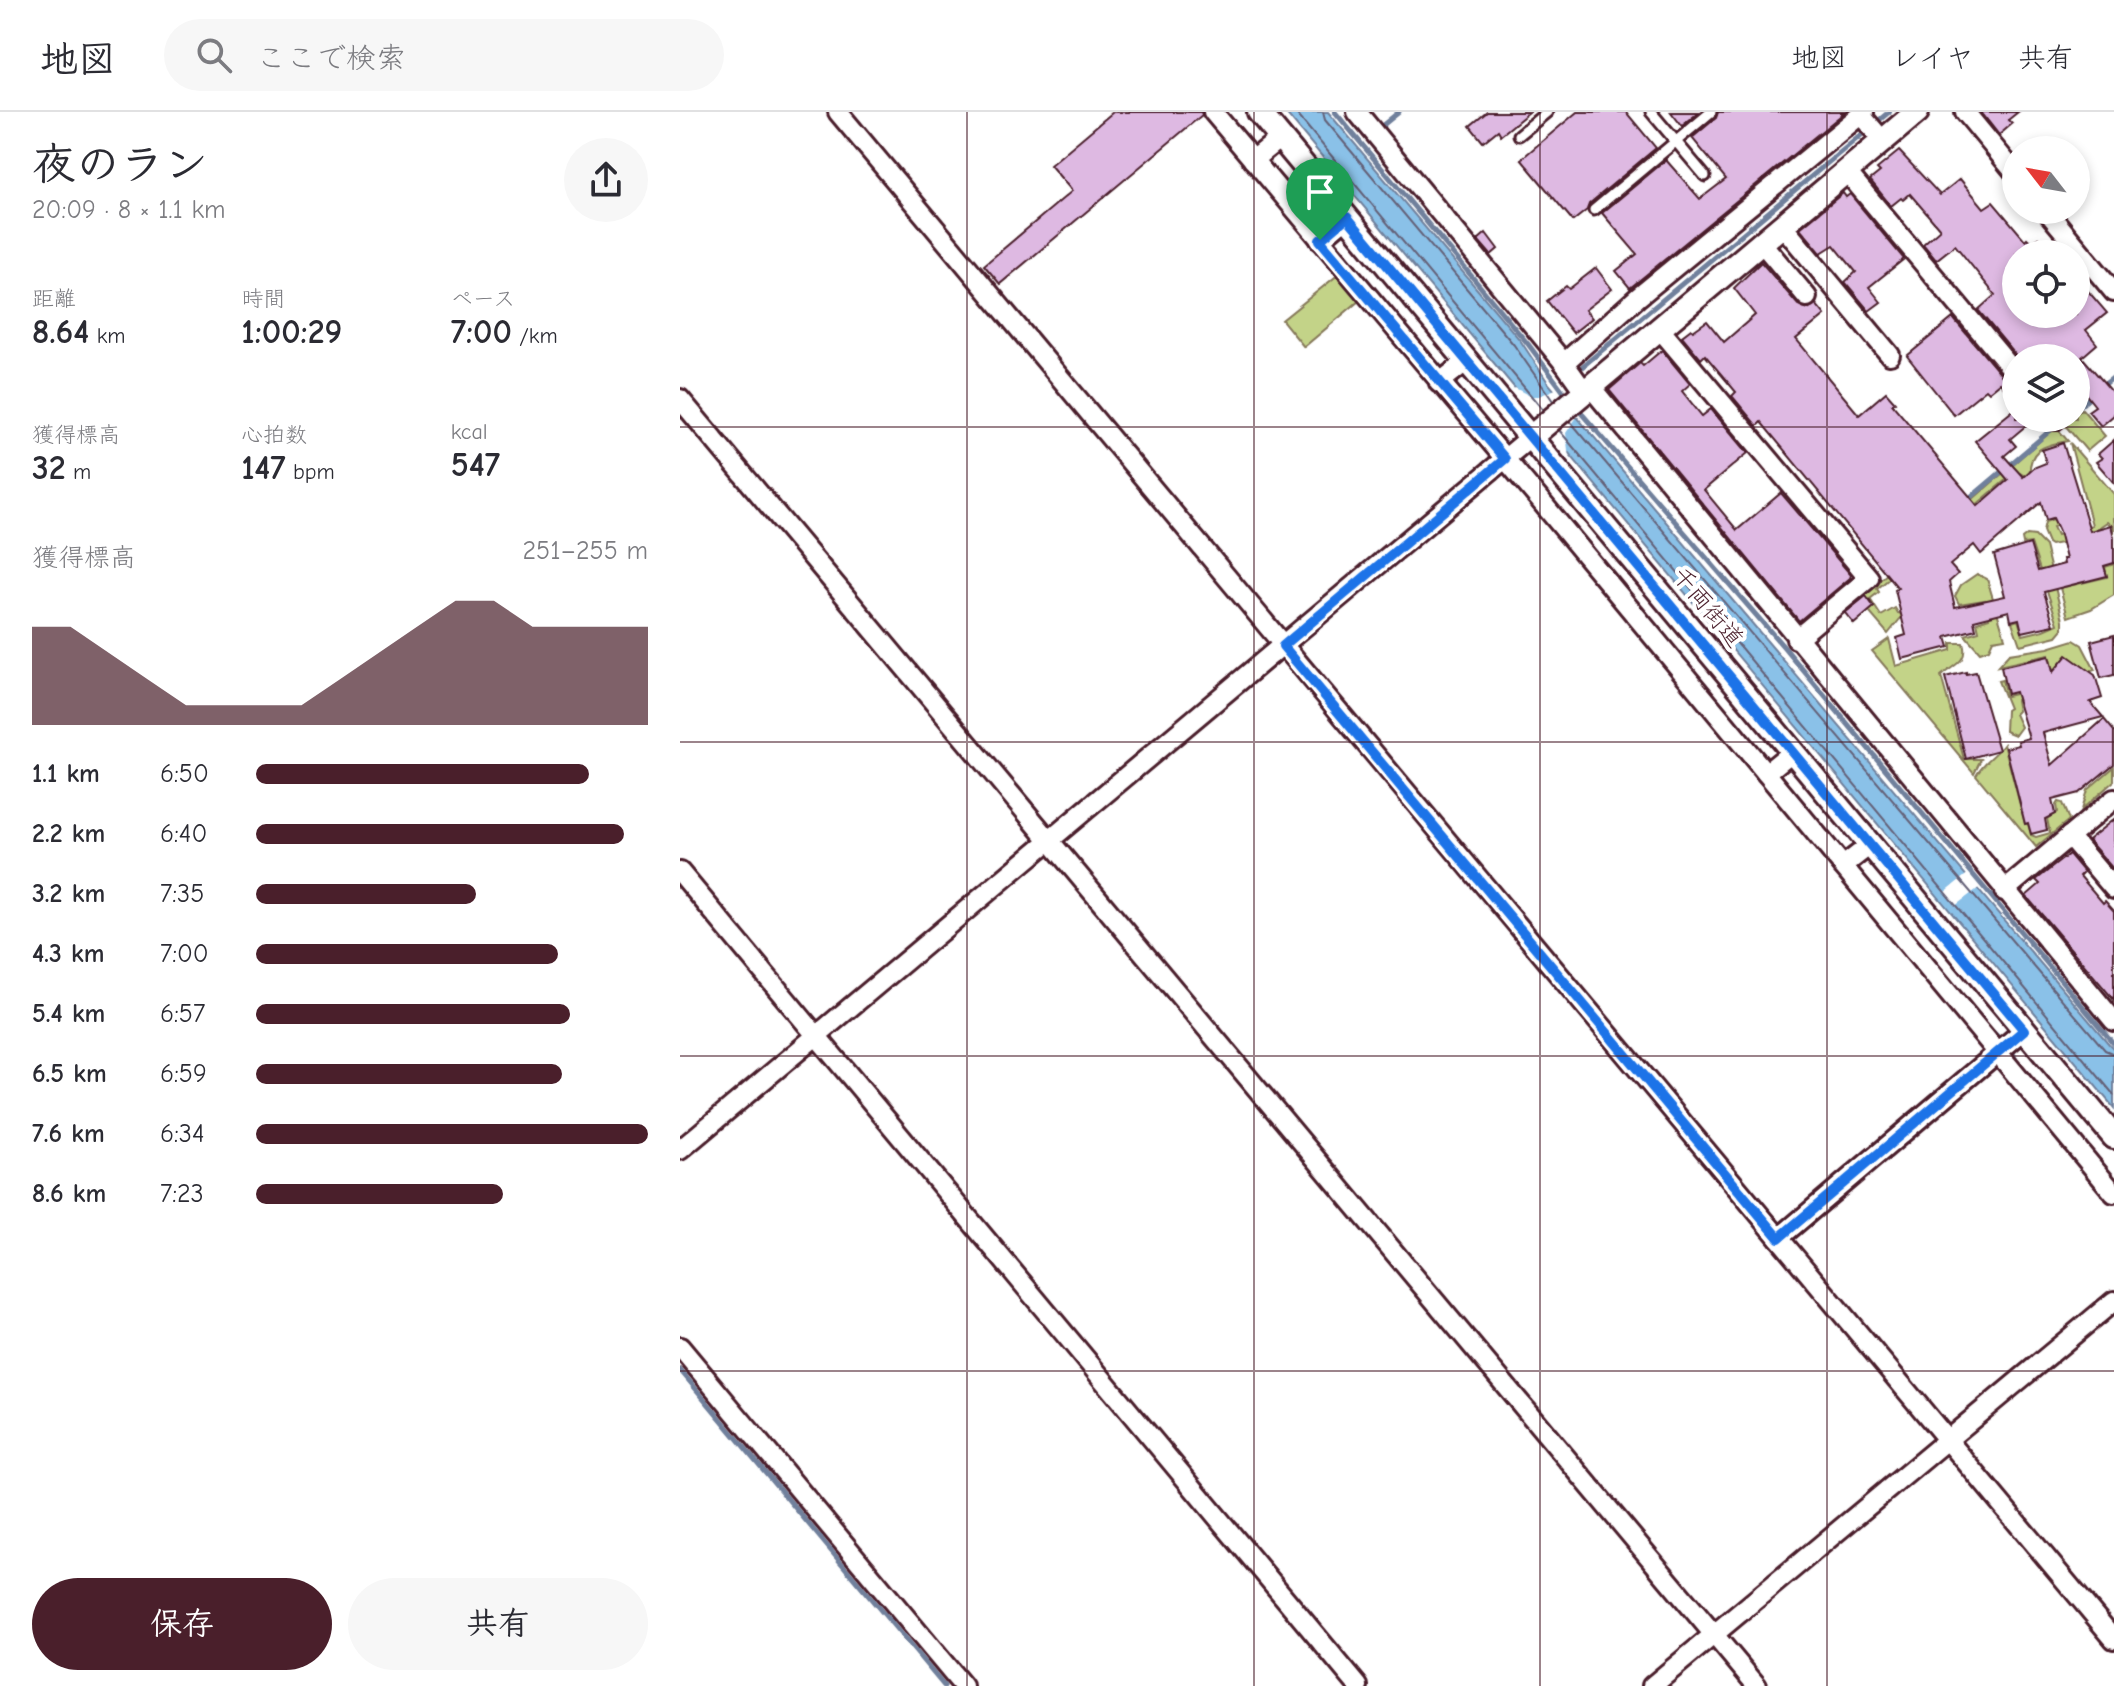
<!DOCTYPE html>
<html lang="ja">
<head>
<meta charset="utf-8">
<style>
  body { margin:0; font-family:"Comic Neue","Klee One",sans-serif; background:#f7f7f7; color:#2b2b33; height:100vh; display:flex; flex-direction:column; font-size:30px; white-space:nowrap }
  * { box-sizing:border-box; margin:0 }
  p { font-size:26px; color:#7c7c81 }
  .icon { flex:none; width:44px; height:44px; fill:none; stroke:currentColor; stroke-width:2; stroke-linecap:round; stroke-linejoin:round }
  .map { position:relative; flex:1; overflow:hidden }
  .panel { display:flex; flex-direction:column; background:#fff; width:680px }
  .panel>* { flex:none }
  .needle { width:52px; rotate:301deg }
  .controls { position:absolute; left:1322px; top:24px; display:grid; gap:16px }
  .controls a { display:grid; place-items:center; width:88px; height:88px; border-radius:50%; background:#fff; box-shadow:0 4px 12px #0003; font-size:40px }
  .pin { position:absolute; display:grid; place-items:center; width:68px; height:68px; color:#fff; margin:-82px -34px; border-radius:50% 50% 50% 0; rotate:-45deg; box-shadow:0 0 8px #0007 }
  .pin .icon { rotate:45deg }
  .round { display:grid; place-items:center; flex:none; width:84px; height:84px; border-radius:42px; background:#f7f7f7 }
  .headline { display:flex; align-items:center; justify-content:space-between; height:136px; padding:0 32px }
  h1 { font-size:44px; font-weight:600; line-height:60px }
  .stats { display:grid; grid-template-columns:repeat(3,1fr); gap:12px; height:136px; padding:8px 32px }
  .stats div { display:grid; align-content:center }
  .stats b { font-size:34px; font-weight:600 }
  .stats small { font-size:22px; font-weight:400 }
  .stats p { font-size:22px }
  .chart { height:224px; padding:16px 32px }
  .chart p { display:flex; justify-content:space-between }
  .chart svg { width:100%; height:144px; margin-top:8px; fill:#4a1f2b; opacity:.7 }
  .button { display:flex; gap:16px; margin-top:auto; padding:16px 32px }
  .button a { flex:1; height:92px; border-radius:48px; background:#4a1f2b; color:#fff; font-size:32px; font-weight:600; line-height:92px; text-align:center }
  .button a+a { background:#f7f7f7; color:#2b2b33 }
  ul { padding:0 32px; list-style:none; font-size:26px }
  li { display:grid; grid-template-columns:128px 96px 1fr; align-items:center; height:60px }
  li i { height:20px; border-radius:10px; background:#4a1f2b }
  header { display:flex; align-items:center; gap:48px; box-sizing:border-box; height:112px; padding:0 40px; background:#fff; border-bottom:2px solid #e1e1e2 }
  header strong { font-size:38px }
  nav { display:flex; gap:44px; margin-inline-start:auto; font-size:28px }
  .search { width:560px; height:72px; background:#f7f7f7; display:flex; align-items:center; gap:20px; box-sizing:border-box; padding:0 28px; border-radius:44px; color:#7c7c81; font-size:30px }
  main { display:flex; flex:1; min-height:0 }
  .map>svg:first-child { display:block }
  .green { fill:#c3d388; stroke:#86795a; stroke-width:2 }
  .water { fill:#8ac1e8; stroke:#70809c; stroke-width:2 }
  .pier { fill:#fff }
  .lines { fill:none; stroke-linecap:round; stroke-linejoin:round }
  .shore { stroke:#646077; stroke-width:2 }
  .stream { stroke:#70809c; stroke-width:5 }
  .building { fill:#deb9e2; stroke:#4a1f2b; stroke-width:2; fill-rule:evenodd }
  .service-casing { stroke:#4a1f2b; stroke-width:15 }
  .minor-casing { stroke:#4a1f2b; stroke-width:24 }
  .tertiary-casing { stroke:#4a1f2b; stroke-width:28 }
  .service { stroke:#fff; stroke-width:9 }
  .minor { stroke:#fff; stroke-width:18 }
  .tertiary { stroke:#fff; stroke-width:22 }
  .route-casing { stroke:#fff; stroke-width:16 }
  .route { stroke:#1a73e8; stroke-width:10 }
  .grid { fill:none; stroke:#4a1f2b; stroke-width:2; stroke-opacity:0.55 }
  .labels { text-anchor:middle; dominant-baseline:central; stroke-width:8; stroke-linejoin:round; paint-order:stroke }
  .street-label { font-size:24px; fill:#4a1f2b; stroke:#fff }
</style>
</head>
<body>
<header>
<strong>地図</strong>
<div class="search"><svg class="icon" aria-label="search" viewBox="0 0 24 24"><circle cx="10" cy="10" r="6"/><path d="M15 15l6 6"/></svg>ここで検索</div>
<nav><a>地図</a><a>レイヤ</a><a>共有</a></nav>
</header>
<main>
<section class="panel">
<div class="headline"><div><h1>夜のラン</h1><p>20:09 · 8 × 1.1 km</p></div><a class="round"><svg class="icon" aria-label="share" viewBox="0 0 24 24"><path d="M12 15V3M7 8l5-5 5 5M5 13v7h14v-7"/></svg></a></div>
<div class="stats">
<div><p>距離</p><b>8.64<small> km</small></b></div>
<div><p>時間</p><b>1:00:29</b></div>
<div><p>ペース</p><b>7:00<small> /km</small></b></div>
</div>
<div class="stats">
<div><p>獲得標高</p><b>32<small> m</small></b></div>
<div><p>心拍数</p><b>147<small> bpm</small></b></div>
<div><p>kcal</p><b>547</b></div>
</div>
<div class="chart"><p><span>獲得標高</span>251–255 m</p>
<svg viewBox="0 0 160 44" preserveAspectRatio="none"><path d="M0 44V14L10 14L20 22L30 30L40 38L50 38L60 38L70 38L80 30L90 22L100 14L110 6L120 6L130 14L140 14L150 14L160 14V44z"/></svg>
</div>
<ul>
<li><b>1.1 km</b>6:50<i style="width:85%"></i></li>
<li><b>2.2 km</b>6:40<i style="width:94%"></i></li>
<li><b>3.2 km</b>7:35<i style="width:56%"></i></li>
<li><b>4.3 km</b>7:00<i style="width:77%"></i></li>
<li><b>5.4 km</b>6:57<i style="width:80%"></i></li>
<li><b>6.5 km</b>6:59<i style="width:78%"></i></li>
<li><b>7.6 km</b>6:34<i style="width:100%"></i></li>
<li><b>8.6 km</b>7:23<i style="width:63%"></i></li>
</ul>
<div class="button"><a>保存</a><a>共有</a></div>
</section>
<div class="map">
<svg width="1434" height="1574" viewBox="0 0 1434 1574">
  <rect width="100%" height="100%" fill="#fff"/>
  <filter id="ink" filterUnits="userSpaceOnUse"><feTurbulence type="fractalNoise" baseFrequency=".0125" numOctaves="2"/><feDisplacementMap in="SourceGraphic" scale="16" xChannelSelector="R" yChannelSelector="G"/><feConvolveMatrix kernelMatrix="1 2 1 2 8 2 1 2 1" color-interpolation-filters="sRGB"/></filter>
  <g filter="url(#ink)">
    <!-- green -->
    <g class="green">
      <polygon points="659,162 680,188 624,235 602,208"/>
      <polygon points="1402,297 1425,324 1407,339 1384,312 1391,306 1396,306 1396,302"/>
      <path d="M1376 315 1388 329C1362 333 1347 338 1350 367L1340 361 1328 366 1197 477 1199 480 1190 487 1201 504 1215 496 1218 501 1229 503 1220 507 1208 522 1178 487Z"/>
      <polygon points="1390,331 1434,382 1434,421 1433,415 1427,410 1402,427 1371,433 1368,431 1363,419 1365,410 1376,406 1380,412 1373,415 1377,423 1412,413"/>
      <polygon points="1347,423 1355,424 1365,434 1383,508 1383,517 1377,524 1340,533 1332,510 1338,508 1343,523 1364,518 1378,512 1351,431 1343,432 1342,427"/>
      <polygon points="1434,452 1434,483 1411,497 1388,505 1380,476 1427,465 1425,455"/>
      <polygon points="1297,462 1307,467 1325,526 1313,528 1309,537 1300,540 1285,523 1299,519 1297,510 1309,506 1305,488 1279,492 1275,484 1281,473"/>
      <path d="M1209 527 1216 554 1271 538V531H1283C1289 550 1273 553 1261 564L1284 647H1301L1294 661 1192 539Z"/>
      <polygon points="1394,528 1402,533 1415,558 1383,568 1377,575 1369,543 1318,554 1329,542 1368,536"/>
      <polygon points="1322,568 1326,584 1343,580 1336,588 1338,599 1335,602 1341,615 1335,623 1325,619 1326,598 1329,596 1318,569"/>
      <path d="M1324 632 1345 712H1348L1351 723 1356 725 1370 721 1367 707 1377 700 1376 693 1378 690 1382 691 1389 708 1356 735 1296 663C1303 650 1315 644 1324 632Z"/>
      <polygon points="1434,655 1434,669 1401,698 1407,678"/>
    </g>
    <!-- water -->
    <polygon class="water" points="605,0 648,0 840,228 869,272 1429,932 1434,937 1434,996"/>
    <!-- pier -->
    <g class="pier">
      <polygon points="835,276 850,284 859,284 878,276 899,302 886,321 889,347 832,278"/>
      <polygon points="1290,760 1432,929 1434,936 1300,775 1275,794 1265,780"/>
    </g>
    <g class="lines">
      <!-- shore -->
      <g class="shore">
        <polyline points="615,0 863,298"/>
        <polyline points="643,0 645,8 834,233 873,289"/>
        <polyline points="890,309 1425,938 1434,942"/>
        <polyline points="879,318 1434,983"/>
      </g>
      <!-- stream -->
      <g class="stream">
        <polyline points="655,0 848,232 889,287"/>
        <polyline points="703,13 719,0"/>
        <polyline points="897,259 1209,0"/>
        <polyline points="1421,275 1434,265"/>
        <polyline points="896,295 1108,540 1434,932"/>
        <polyline points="1396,297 1414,282"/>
        <polyline points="1288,388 1385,306"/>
        <polyline points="1309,916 1332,939 1337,951"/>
        <polyline points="0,1258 264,1574"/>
      </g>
    </g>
    <!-- building -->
    <g class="building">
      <polygon points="433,0 521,0 522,3 320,172 304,153 392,79 370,53"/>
      <polygon points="807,0 849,0 821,23 818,18 803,30 790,14"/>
      <polygon points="897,0 946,0 976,36 909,92 907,98 893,109 841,47"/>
      <polygon points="991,0 1019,0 1002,14"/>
      <polygon points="1038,0 1165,0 950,176 936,159 957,142 922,101 986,48 1020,87 1046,67 1012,26 1036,6"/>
      <polygon points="1301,0 1338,0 1328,8 1332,12 1319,23"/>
      <polygon points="1219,39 1260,83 1280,67 1304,96 1313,90 1345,128 1347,126 1352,131 1358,126 1372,142 1336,142 1336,202 1396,202 1396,165 1427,201 1406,218 1417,232 1402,245 1434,282 1434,303 1421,314 1408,299 1415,294 1396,270 1396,246 1338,246 1298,198 1315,183 1275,133 1256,148 1243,132 1260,117 1230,82 1223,88 1221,86 1211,94 1190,68 1200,60 1197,57"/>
      <polygon points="1163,81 1166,85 1170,82 1224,147 1189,175 1201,190 1189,199 1165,170 1176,160 1154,133 1141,141 1120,116"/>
      <polygon points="806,121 818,137 811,143 798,128"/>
      <path d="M1081 150 1118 193 1128 197 1136 192 1145 203 1116 227 1179 303 1206 280 1215 290 1212 292 1298 394 1328 368 1295 329 1336 296V306H1355L1330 327 1336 334 1324 344 1343 365 1353 356 1366 351 1362 338 1383 331 1410 419 1431 413 1434 425V451L1424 454 1427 464 1364 480 1374 513 1342 520 1339 507 1331 509 1329 499 1294 508 1296 517 1266 525 1269 535 1222 547 1217 526 1226 523 1215 478 1218 476 1081 310 1077 314 1052 284 1056 280 1025 243 1021 247 1002 224 1011 217 1013 219 1027 209 1044 230 1075 203 1054 176ZM1361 390 1366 408 1373 406 1379 419 1386 447H1383L1384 452 1358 459 1350 432 1314 443 1325 484 1275 495 1269 470 1278 462 1270 453 1294 433 1301 442Z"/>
      <polygon points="916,156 932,177 905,198 912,206 893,221 867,189 886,174 889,177"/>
      <polygon points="1273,206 1327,270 1336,274 1336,291 1320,271 1309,280 1306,277 1274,303 1227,244"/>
      <polygon points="982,238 1010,272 1002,279 1022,304 1031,297 1068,341 1024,378 1057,418 1101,381 1171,463 1170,466 1119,509 929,278 960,251 963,254"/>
      <polygon points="1434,328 1434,371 1416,350 1422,346 1418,342"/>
      <polygon points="1186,484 1194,495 1174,512 1165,501"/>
      <polygon points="1434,523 1434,563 1421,566 1411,529"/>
      <polygon points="1387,543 1415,563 1422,586 1410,590 1423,605 1363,621 1372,653 1424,607 1434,619 1434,652 1399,681 1372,688 1375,702 1365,707 1367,718 1351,722 1348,711 1345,712 1326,636 1339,633 1338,629 1349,626 1335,580 1327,582 1321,555 1369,544 1373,560"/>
      <polygon points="1286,560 1286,562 1296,560 1319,638 1286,647 1265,565"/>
      <polygon points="1434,707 1434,758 1408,728"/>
      <polygon points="1389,742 1404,760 1400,764 1423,791 1425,789 1434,799 1434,888 1346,784 1360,772 1356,768"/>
    </g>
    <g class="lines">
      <!-- service casing -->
      <g class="service-casing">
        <g id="service">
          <polyline points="971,0 1025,64"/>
          <polyline points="839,23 867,0"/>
          <polyline points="914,98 1031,0"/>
        </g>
      </g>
      <!-- minor casing -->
      <g class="minor-casing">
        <g id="minor">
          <polyline points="158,0 1434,1527"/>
          <polyline points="533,0 859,387 1434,1081"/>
          <polyline points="677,0 884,251 904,279"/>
          <polyline points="1285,0 1336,62"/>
          <polyline points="1181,3 1203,29"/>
          <polyline points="573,48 600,26"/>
          <polyline points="1166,59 1336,262"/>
          <polyline points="1366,98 1434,180"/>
          <polyline points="1102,113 1210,243"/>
          <polyline points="640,128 667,105"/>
          <polyline points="1081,130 1127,185"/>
          <polyline points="979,216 1189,466 1116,527"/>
          <polyline points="884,251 957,186 1184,0"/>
          <polyline points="759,271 788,248"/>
          <polyline points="910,274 1434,909"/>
          <polyline points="0,287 1077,1574"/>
          <polyline points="1373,306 1375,308"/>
          <polyline points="1086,661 1113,639"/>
          <polyline points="1389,724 1434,777"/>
          <polyline points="1163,754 1190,733"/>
          <polyline points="0,760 678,1574"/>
          <polyline points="1324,779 1434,687"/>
          <polyline points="0,1038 852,324"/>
          <polyline points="1099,1126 1344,918"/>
          <polyline points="0,1235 283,1574"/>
          <polyline points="972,1574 1434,1189"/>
        </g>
      </g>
      <!-- tertiary casing -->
      <g class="tertiary-casing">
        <g id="tertiary">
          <polyline points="579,0 1434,1025"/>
          <polyline points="852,324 1237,0"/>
        </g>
      </g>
      <!-- service -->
      <use href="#service" class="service"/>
      <!-- minor -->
      <use href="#minor" class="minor"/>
      <!-- tertiary -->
      <use href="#tertiary" class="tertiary"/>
    </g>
  </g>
  <g class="lines" filter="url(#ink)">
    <!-- route casing -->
    <g class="route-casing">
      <polygon id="route" points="667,105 1344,918 1099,1126 603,534 825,347 640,128"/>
    </g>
    <!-- route -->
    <use href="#route" class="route"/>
  </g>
  <!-- grid -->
  <path class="grid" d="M287 0V1574M574 0V1574M860 0V1574M1147 0V1574M0 315H1434M0 630H1434M0 944H1434M0 1259H1434"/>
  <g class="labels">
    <!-- street labels -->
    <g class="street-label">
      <text transform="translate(1028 495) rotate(50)">千両街道</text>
    </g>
  </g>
</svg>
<div class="controls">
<a><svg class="needle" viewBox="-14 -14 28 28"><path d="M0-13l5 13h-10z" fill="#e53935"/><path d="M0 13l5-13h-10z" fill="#7c7c81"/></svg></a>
<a><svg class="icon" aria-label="locate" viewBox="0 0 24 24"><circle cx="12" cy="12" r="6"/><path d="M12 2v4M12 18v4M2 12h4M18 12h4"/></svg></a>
<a><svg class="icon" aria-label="layers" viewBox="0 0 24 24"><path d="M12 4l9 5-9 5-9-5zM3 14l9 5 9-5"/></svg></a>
</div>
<div class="pin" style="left:640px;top:128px;background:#1e9e55"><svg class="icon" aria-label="arrive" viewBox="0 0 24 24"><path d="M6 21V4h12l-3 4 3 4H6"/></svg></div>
</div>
</main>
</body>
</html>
